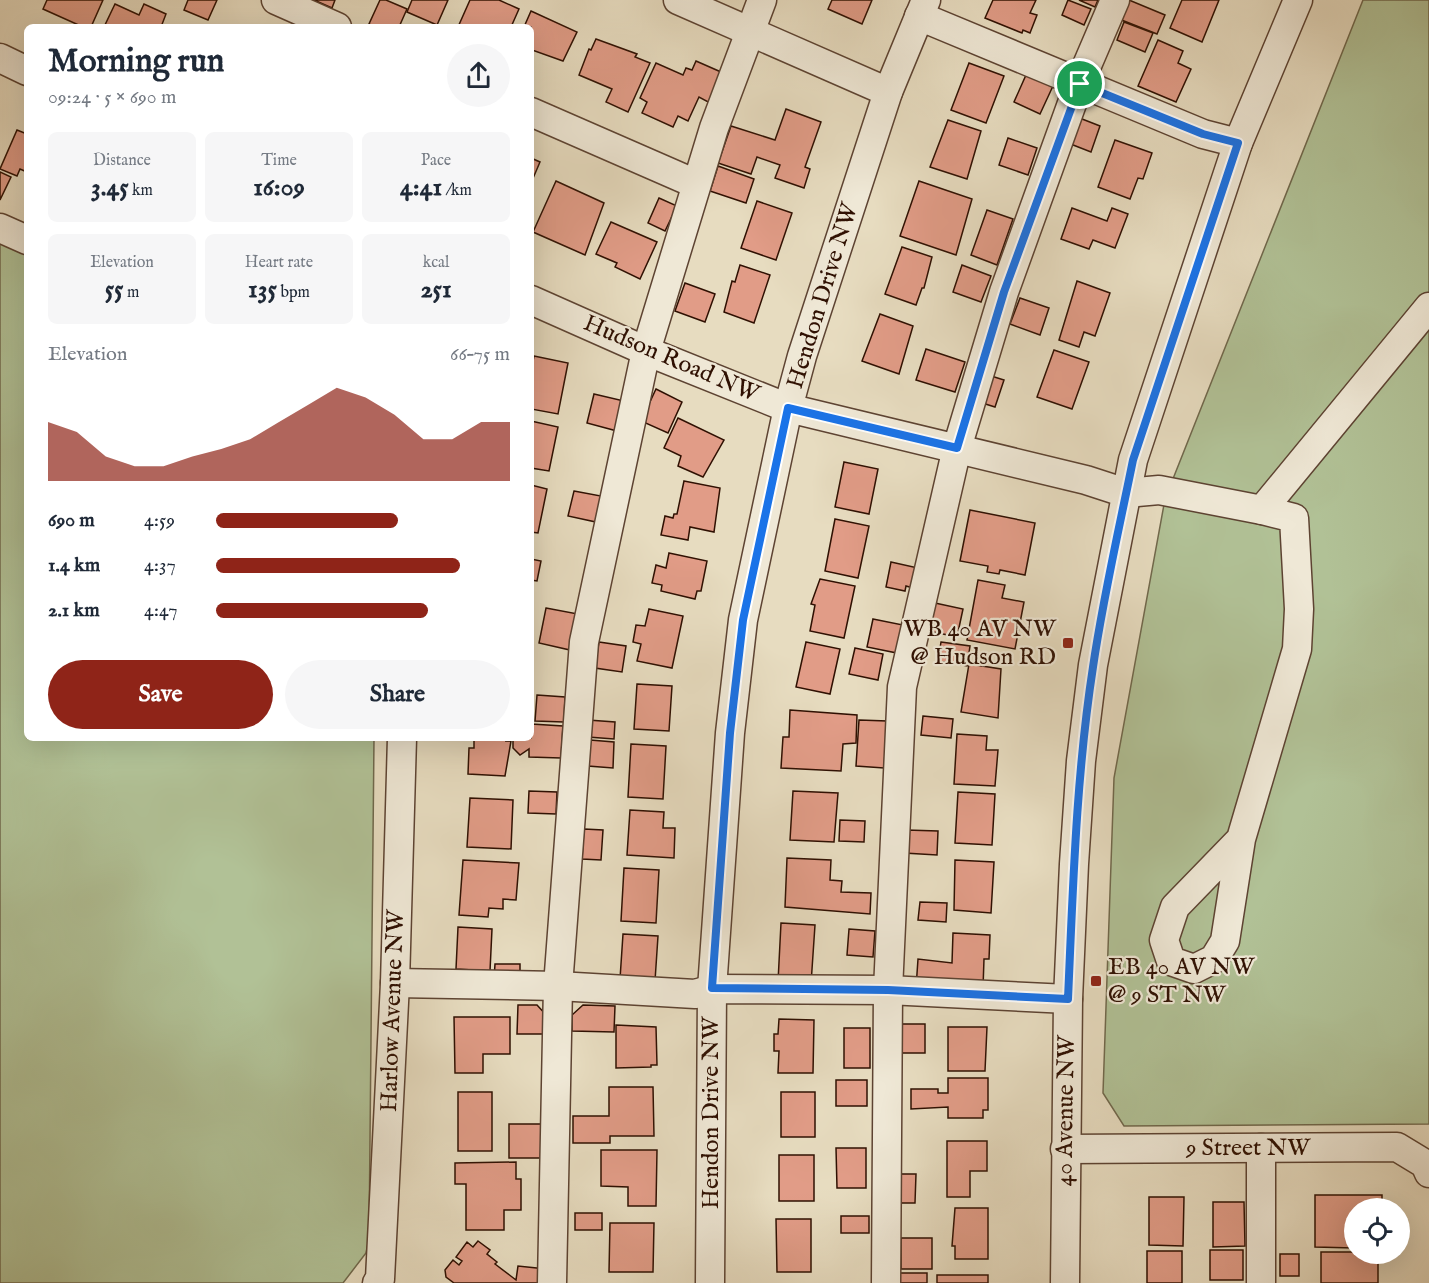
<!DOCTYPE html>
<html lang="en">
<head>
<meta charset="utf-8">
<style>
  body { margin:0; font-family:"IM FELL English",serif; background:#f6f6f7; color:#1f2937; height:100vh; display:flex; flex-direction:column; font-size:22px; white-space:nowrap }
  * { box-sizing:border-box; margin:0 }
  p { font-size:20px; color:#747a83 }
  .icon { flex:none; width:33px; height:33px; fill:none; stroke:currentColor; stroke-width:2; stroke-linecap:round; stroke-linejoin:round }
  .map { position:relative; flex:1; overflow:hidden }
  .drawer { position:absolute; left:24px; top:24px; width:510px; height:717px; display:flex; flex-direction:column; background:#fff; border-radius:9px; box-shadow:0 6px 24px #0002 }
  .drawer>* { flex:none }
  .buttons { position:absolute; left:1344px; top:1198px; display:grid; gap:12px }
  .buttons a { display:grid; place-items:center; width:66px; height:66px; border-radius:50%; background:#fff; box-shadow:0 6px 24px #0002; font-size:30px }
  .pin { position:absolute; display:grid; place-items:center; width:51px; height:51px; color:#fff; margin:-26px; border:3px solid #fff; border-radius:50%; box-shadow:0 2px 6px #0007 }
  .round { display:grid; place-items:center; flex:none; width:63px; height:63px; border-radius:32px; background:#f6f6f7 }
  .summary { display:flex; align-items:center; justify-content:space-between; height:102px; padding:0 24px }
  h1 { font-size:33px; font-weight:700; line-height:45px }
  .figures { display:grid; grid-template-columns:repeat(3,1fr); gap:9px; height:102px; padding:6px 24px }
  .figures div { display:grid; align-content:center; border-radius:9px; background:#f6f6f7; text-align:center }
  .figures b { font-size:26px; font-weight:700 }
  .figures small { font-size:16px; font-weight:400 }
  .figures p { font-size:16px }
  .chart { height:168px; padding:12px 24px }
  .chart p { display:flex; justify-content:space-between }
  .chart svg { width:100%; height:108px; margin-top:6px; fill:#8f2418; opacity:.7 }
  .primary-button { display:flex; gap:12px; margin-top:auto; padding:12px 24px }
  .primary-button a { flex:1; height:69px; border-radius:36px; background:#8f2418; color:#fff; font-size:24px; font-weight:700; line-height:69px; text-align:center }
  .primary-button a+a { background:#f6f6f7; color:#1f2937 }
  ul { padding:0 24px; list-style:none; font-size:20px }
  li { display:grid; grid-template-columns:96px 72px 1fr; align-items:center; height:45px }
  li i { height:15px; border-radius:8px; background:#8f2418 }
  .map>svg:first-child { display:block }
  .green { fill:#b1c196; stroke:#70684c; stroke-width:1.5 }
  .building { fill:#e19c87; stroke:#2f1002; stroke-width:1.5 }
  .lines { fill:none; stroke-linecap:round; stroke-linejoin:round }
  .minor-casing { stroke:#5d4332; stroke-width:31 }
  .minor { stroke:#efe8d6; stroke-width:28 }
  .route-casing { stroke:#fff; stroke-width:12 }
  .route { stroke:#1a73e8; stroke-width:8 }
  .poi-dot { fill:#8f2418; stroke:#efe8d6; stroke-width:2 }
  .labels { text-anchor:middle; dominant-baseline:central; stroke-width:4.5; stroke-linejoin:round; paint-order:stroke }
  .street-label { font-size:24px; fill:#2f1002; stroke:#efe8d6 }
  .poi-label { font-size:24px; fill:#2f1002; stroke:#efe8d6; text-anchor:end }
</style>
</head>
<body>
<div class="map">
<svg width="1429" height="1283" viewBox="0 0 1429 1283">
  <rect width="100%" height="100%" fill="#e7dcc0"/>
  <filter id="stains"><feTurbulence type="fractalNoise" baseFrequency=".00333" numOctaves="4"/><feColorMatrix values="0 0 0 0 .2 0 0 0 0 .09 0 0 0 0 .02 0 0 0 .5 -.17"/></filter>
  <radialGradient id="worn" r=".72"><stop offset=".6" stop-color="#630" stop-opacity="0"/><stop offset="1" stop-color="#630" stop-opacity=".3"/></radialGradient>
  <!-- green -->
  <g class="green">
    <polygon points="1363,0 1429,0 1429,1124 1124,1126 1103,1093 1114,778 1165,499"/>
    <polygon points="0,242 27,254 27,738 374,739 369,1239 366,1253 343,1283 0,1283"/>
  </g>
  <!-- building -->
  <g class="building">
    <polygon points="47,0 103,0 91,27 83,27 43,9"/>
    <polygon points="188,0 217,0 208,20 184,10"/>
    <polygon points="314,0 335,0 332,8"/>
    <polygon points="380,0 386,0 407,9 399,27 375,27 369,24"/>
    <polygon points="412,0 448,0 437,25 407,12"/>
    <polygon points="470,0 499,0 519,9 511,27 458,27"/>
    <polygon points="832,0 872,0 862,24 828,9"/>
    <polygon points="993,0 1036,0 1030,13 1037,15 1030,33 1023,30 1022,33 985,18"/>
    <polygon points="1068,0 1091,9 1084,25 1062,15"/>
    <polygon points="1079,0 1098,0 1095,7"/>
    <polygon points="1129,0 1165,15 1157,34 1119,19"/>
    <polygon points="1182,0 1219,0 1202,42 1170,28"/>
    <polygon points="115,4 139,15 144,4 166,14 161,27 104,27"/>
    <polygon points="531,11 577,32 563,61 532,50 531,27 524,27"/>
    <polygon points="1124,22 1153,33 1145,52 1117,40"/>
    <polygon points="596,39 637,54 635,57 650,63 628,112 606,102 612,89 579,75 589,49 591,50"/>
    <polygon points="1158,40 1183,51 1178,63 1191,69 1176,102 1138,86"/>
    <polygon points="696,61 721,72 710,103 699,97 688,121 678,116 673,127 642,113 647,102 640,98 656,63 683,75 686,68 692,70"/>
    <polygon points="969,63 1004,76 986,123 951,110"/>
    <polygon points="1026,75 1053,86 1040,114 1014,102"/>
    <polygon points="786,109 821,122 805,167 810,169 804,188 775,178 780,165 757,157 751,174 718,163 731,126 775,140"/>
    <polygon points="1077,117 1100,126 1091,152 1068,143"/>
    <polygon points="948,120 981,131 967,179 930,167"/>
    <polygon points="17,130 27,134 27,172 20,169 17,176 0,169"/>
    <polygon points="1008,138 1037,148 1028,175 999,165"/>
    <polygon points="1115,140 1152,153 1143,179 1138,178 1130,199 1098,187"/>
    <polygon points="531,158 540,162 531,183"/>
    <polygon points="718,166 754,179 746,203 710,191"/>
    <polygon points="0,172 11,177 0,200"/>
    <polygon points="556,181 604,203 585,255 533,232"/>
    <polygon points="919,181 972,199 956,255 900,236"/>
    <polygon points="659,198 677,206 665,231 648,223"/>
    <polygon points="757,201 792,213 776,260 741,248"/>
    <polygon points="1072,208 1107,221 1112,208 1128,214 1115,248 1093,240 1089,249 1061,239"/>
    <polygon points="987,210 1013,219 997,265 971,255"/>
    <polygon points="611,222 657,242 640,279 615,267 617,263 596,254"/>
    <polygon points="902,247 932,257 924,288 922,288 916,305 885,294"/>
    <polygon points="740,265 770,275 754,323 724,312 732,281 735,282"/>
    <polygon points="962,265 991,276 981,302 953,292"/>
    <polygon points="1077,281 1110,293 1095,336 1084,332 1079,347 1059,340"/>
    <polygon points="685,283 715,294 705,322 675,311"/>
    <polygon points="1020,298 1049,308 1040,335 1010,324"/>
    <polygon points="880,314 913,326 899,374 862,361"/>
    <polygon points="926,349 965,362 955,392 916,380"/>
    <polygon points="1054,350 1089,362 1072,409 1037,397"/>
    <polygon points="534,356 568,363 558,414 531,409 531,371"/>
    <polygon points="988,375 1004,380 995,407 979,402"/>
    <polygon points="656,389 682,402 668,433 641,421"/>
    <polygon points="594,394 624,401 617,431 587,423"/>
    <polygon points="678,418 724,440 703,477 678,466 681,456 664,448"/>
    <polygon points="531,421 558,427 549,471 531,468"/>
    <polygon points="844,462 878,469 869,514 835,507"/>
    <polygon points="684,481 720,488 714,532 690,527 688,540 661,535 665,516 673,518 674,514 677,514"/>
    <polygon points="531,485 547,489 538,533 531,532"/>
    <polygon points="574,491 601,496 596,522 568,516"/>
    <polygon points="970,510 1035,523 1025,575 1000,570 999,574 987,572 988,566 960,561"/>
    <polygon points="835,519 869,526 858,578 825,571"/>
    <polygon points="669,553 707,561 701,591 697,591 695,599 661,591 662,585 652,583 656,565 666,568"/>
    <polygon points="531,559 541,561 537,581 531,580"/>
    <polygon points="891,562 918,568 913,588 906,586 905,591 886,587"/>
    <polygon points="820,579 855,586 844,638 810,631 815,605 811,604"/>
    <polygon points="978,580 1005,585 1002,598 1024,602 1015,649 967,640"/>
    <polygon points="935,603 963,609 957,637 929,631"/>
    <polygon points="546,608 578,614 570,650 539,643"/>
    <polygon points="649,609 683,616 672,668 637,661 641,644 633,642 636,625 645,626"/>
    <polygon points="873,619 903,625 897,653 867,647"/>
    <polygon points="599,642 626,646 622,672 595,668"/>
    <polygon points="806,642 840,649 830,694 796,687"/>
    <polygon points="941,642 970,646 967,666 938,661"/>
    <polygon points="855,648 883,654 878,680 849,674"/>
    <polygon points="969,664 1001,669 998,718 961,712"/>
    <polygon points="637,684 672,686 669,731 634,729"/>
    <polygon points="537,695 565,697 564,722 535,721"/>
    <polygon points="790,710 857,715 856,743 843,744 841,771 781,768 783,737 789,737"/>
    <polygon points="923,716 953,719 951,738 921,735"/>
    <polygon points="588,720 615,722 614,739 588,737"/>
    <polygon points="859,720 887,721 884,768 856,766"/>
    <polygon points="531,724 563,726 561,758 529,757 529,749 520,755 513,748 513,738 531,738"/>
    <polygon points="957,734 987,736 986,750 998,750 995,786 954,784"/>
    <polygon points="474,738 507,738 506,741 511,741 505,776 468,774 469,748 474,748"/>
    <polygon points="590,740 614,742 613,768 588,766"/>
    <polygon points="631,744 666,746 663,799 628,797"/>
    <polygon points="529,791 557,792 556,814 528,813"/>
    <polygon points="793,791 838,793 834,842 790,840"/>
    <polygon points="958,792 995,794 992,845 955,843"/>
    <polygon points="470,798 513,800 511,849 467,847"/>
    <polygon points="630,810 664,812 663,828 675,828 674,858 627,855"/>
    <polygon points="840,820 865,821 864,842 839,841"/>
    <polygon points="584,829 603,830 601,860 582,859"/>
    <polygon points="906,830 938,831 937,855 904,853"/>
    <polygon points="787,858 831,860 830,880 842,881 841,892 871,893 870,914 785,907"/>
    <polygon points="463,860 519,863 516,900 503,899 503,909 489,908 488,917 459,915"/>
    <polygon points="955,860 994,862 991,913 954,910"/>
    <polygon points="624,868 659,870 656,923 621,921"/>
    <polygon points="920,902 947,903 946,922 918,920"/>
    <polygon points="781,923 815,925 811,984 778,982"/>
    <polygon points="458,927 492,929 490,971 456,969"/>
    <polygon points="849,929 875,931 873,957 847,955"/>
    <polygon points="953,933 990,935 989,959 984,959 983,988 916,988 918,959 952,963"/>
    <polygon points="623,934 658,936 655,981 620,979"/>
    <polygon points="495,964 520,964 520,981 494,980"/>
    <polygon points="518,1005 537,1005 548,1017 547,1034 517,1034"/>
    <polygon points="583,1005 615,1006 614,1032 572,1031 572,1015"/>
    <polygon points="454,1017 510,1017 510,1054 483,1054 483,1073 455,1073"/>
    <polygon points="779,1019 814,1020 813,1073 778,1073 779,1051 774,1051 774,1034 778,1034"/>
    <rect x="894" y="1024" width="31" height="29"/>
    <polygon points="616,1025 656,1027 657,1065 651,1065 651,1067 616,1068"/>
    <polygon points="948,1027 987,1027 985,1071 948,1071"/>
    <rect x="844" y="1028" width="26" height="40"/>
    <polygon points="948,1078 988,1078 988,1110 983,1110 983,1118 948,1118 948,1107 911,1109 911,1089 938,1089 938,1093 948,1093"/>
    <rect x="836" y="1080" width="31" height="26"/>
    <polygon points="609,1087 653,1087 654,1136 610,1136 610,1143 573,1143 573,1116 609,1116"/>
    <rect x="458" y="1092" width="34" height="59"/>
    <rect x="781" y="1092" width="34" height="45"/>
    <rect x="509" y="1124" width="37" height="34"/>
    <polygon points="947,1141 987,1141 987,1171 970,1171 970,1197 947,1197"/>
    <polygon points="836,1148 866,1148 866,1188 837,1188"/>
    <polygon points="601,1150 657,1150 656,1206 628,1206 628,1187 601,1186"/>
    <rect x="779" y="1155" width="35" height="46"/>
    <polygon points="516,1162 516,1179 521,1179 521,1210 504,1210 504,1230 466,1230 466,1184 455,1184 455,1163"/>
    <polygon points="896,1174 916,1174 915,1203 896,1203"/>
    <polygon points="1315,1195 1382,1195 1382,1209 1354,1209 1354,1248 1315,1247"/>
    <polygon points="1149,1197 1184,1197 1183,1246 1149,1245"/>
    <polygon points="1213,1202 1244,1202 1245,1246 1213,1247"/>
    <polygon points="955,1208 988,1208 988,1259 955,1259 955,1246 952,1246"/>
    <rect x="575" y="1213" width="27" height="17"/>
    <rect x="841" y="1216" width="28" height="17"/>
    <polygon points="776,1219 811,1219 811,1272 777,1272"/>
    <polygon points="610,1223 654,1223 653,1272 609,1272"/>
    <rect x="901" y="1238" width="31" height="31"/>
    <polygon points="478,1241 490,1250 487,1254 497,1262 495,1264 516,1280 518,1266 546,1269 544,1283 454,1283 446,1277 445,1270 453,1260 459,1265 462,1261 456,1257 467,1242 473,1247"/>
    <rect x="1210" y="1250" width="33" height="30"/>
    <rect x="1147" y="1251" width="35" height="32"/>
    <polygon points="1321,1252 1354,1252 1363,1254 1363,1257 1378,1257 1378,1283 1321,1283"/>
    <rect x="1280" y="1254" width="19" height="22"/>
    <rect x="897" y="1273" width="30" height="10"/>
    <rect x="937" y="1275" width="51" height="8"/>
  </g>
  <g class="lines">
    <!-- minor casing -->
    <g class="minor-casing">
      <g id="minor">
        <polyline points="276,0 337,27"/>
        <polyline points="678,0 888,92"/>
        <polyline points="919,16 1203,134 1238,143"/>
        <polyline points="0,58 27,71"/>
        <polyline points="531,112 696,184"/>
        <polyline points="0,228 27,240"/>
        <polyline points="531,300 646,351 788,408 1086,480 1126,493 1159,490 1262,510 1429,307"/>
        <polyline points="1241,839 1225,941 1214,959 1194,969 1171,961 1164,940 1175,907 1241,839 1297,649 1299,609 1294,518 1262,510"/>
        <polyline points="395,983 558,986 695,994 712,989 888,990 1068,999"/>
        <polyline points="1261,1148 1261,1283"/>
        <polyline points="1065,1149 1397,1147 1425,1164 1429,1173"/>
        <polyline points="377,1283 380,1279 395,983 402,738"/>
        <polyline points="552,1283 558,986 584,642 646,351 714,128 762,0"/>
        <polyline points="710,1283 712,989 730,733 743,620 788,408 802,356 888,92 926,0"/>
        <polyline points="886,1283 888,990 902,687 957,448 1004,292 1079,84 1115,0"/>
        <polyline points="1065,1283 1068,999 1074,864 1081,761 1093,665 1133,460 1238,143 1298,0"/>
      </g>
    </g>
    <!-- minor -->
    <use href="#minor" class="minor"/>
  </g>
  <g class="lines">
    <!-- route casing -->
    <g class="route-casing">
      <path id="route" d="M1080 84 1203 134 1238 143 1133 460C1119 529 1103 598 1093 667 1076 777 1073 888 1068 999L888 990 712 988 730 733 743 620 788 408 957 448 1004 292Z"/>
    </g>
    <!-- route -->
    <use href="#route" class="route"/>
  </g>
  <!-- markers -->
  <g class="poi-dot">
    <rect x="1062" y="637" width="12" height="12" rx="3"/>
    <rect x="1090" y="975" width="12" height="12" rx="3"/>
  </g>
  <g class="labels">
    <!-- street labels -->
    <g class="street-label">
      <text transform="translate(823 296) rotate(-73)">Hendon Drive NW</text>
      <text transform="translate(671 359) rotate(23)">Hudson Road NW</text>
      <text transform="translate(393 1011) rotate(-88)">Harlow Avenue NW</text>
      <text transform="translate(1066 1111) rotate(-89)">40 Avenue NW</text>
      <text transform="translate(711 1113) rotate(-90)">Hendon Drive NW</text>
      <text x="1248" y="1148">9 Street NW</text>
    </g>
    <!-- poi labels -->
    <g class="poi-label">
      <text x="1056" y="629">WB 40 AV NW<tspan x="1056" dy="28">@ Hudson RD</tspan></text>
      <text x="1108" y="967" text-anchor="start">EB 40 AV NW<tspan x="1108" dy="28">@ 9 ST NW</tspan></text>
    </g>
  </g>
  <rect width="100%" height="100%" filter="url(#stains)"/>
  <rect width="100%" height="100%" fill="url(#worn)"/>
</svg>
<div class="buttons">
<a><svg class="icon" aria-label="locate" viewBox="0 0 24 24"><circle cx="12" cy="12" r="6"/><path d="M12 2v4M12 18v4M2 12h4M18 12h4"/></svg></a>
</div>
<div class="pin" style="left:1080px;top:84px;background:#1e9e55"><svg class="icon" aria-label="arrive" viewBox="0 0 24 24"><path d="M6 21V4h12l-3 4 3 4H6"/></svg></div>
<section class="drawer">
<div class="summary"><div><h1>Morning run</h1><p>09:24 · 5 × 690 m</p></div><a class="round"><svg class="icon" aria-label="share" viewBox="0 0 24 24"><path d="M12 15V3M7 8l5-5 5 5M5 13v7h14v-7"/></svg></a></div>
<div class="figures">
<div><p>Distance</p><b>3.45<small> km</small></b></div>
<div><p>Time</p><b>16:09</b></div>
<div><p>Pace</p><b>4:41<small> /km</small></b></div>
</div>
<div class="figures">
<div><p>Elevation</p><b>55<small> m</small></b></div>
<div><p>Heart rate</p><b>135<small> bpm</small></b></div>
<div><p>kcal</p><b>251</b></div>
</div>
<div class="chart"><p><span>Elevation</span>66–75 m</p>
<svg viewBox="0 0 160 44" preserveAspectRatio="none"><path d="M0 44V20L10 24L20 34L30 38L40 38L50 34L60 31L70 27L80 20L90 13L100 6L110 10L120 17L130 27L140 27L150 20L160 20V44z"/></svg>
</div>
<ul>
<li><b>690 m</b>4:59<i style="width:62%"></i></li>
<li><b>1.4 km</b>4:37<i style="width:83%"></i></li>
<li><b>2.1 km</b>4:47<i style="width:72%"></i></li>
</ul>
<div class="primary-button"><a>Save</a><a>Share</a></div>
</section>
</div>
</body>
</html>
